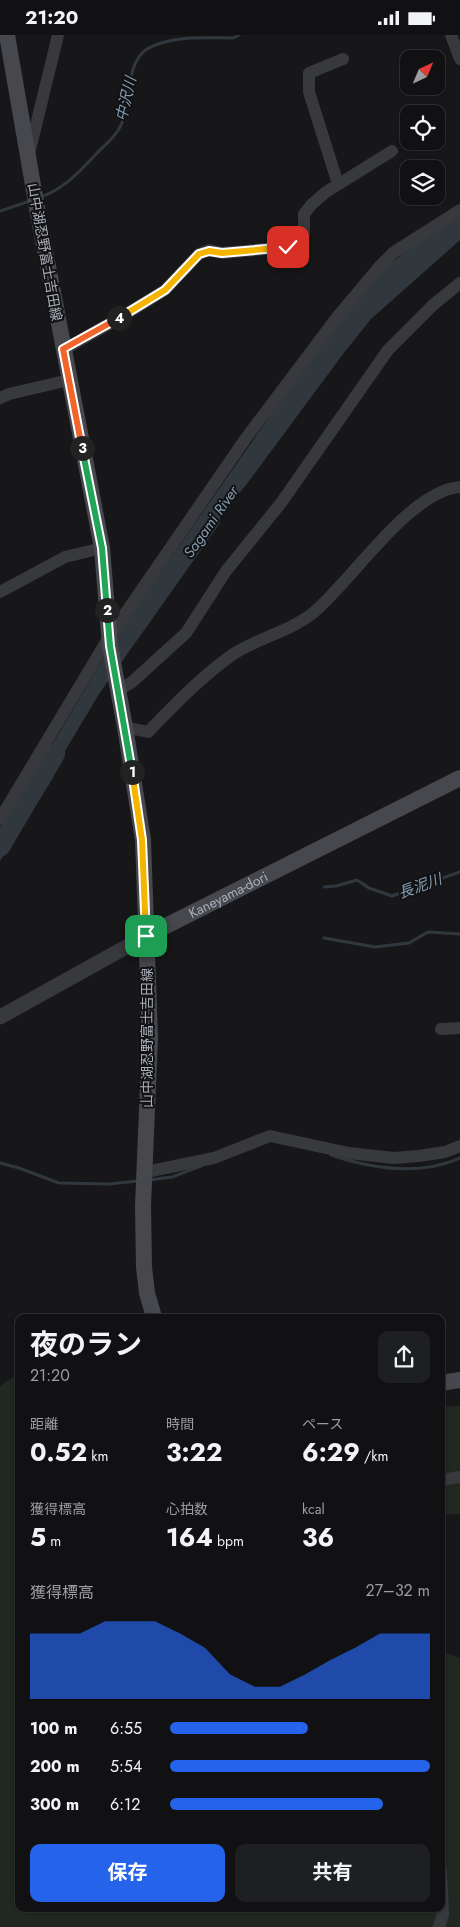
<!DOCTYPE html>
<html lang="ja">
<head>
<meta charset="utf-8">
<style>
  body { margin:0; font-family:Jost,"Noto Sans JP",sans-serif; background:#1e1f21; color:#f1f3f6; height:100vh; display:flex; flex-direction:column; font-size:19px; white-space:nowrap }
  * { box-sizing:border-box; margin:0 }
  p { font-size:16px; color:#9c9da0 }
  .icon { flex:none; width:28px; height:28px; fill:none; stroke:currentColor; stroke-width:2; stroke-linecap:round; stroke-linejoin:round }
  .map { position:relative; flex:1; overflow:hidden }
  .drawer { position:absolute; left:15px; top:1279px; width:430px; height:598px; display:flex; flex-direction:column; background:#111113; border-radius:10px; box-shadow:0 1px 4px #0004,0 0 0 1px #303133 }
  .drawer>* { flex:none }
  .needle { width:32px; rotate:44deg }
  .buttons { position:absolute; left:400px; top:15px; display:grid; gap:10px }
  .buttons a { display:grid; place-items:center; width:45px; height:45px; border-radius:10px; background:#111113; box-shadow:0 1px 4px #0004,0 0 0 1px #303133; font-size:25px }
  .pin { position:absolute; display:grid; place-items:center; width:42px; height:42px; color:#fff; margin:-21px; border-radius:10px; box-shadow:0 2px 8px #0006 }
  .km { position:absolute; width:25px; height:25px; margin:-12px; border-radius:50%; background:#222; color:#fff; font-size:14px; line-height:25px; text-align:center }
  .round { display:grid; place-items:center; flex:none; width:52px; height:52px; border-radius:10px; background:#1e1f21 }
  .summary { display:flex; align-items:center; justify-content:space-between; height:85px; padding:0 15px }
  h1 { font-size:28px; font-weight:700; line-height:38px }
  .stats { display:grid; grid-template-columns:repeat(3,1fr); gap:8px; height:85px; padding:5px 15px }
  .stats div { display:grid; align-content:center }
  .stats b { font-size:25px; font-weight:700 }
  .stats small { font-size:14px; font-weight:400 }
  .stats p { font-size:14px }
  .chart { height:140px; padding:10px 15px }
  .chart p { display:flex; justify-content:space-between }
  .chart svg { width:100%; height:90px; margin-top:5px; fill:#2563eb; opacity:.7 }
  .button { display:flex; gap:10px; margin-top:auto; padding:10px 15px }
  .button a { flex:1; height:58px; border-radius:10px; background:#2563eb; color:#fff; font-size:20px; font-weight:700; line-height:58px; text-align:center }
  .button a+a { background:#1e1f21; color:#f1f3f6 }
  ul { padding:0 15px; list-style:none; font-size:16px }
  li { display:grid; grid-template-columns:80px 60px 1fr; align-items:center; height:38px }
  li i { height:12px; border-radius:6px; background:#2563eb }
  .status { display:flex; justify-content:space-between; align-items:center; height:35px; padding:0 25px; background:#111113; direction:ltr }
  .status svg { height:14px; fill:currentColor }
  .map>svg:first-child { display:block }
  .green { fill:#212822 }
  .water { fill:#30383e }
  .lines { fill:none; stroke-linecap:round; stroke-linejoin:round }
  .stream { stroke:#30383e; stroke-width:3 }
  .river { stroke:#30383e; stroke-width:20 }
  .minor { stroke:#38393d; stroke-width:12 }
  .tertiary { stroke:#38393d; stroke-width:15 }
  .secondary { stroke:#46484d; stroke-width:16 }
  .split-1-casing { stroke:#fff; stroke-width:10 }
  .split-2-casing { stroke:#fff; stroke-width:10 }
  .split-3-casing { stroke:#fff; stroke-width:10 }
  .split-4-casing { stroke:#fff; stroke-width:10 }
  .split-5-casing { stroke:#fff; stroke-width:10 }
  .split-1 { stroke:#f5b400; stroke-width:6 }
  .split-2 { stroke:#22a559; stroke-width:6 }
  .split-3 { stroke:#22a559; stroke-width:6 }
  .split-4 { stroke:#f0652b; stroke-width:6 }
  .split-5 { stroke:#f5b400; stroke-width:6 }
  .labels { text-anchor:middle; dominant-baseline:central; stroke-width:4; stroke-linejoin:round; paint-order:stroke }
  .street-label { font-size:14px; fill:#aaaeb8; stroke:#121214 }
  .water-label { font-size:15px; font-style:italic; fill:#839cb0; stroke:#121214 }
</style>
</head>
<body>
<div class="status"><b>21:20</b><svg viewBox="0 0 49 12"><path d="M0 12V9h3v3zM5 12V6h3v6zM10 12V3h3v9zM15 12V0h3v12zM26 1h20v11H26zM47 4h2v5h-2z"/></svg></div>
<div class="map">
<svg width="460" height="1892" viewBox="0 0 460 1892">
  <rect width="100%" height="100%" fill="#171719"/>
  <!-- green -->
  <g class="green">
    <polygon points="19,1338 19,1872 441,1872 441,1616 460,1623 460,1892 0,1892 0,1351"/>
    <polygon points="460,1371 460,1479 441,1480 441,1372"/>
  </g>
  <!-- water -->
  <polygon class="water" points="460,180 460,205 371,284 343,319 246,450 220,481 220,488 99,659 59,726 53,743 0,826 0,797 28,755 36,753 43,742 39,738 40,730 119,597 300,338 377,240 414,209"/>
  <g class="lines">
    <!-- stream -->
    <g class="stream">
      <path d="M41 162C66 153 82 134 100 115 107 108 116 101 120 92 132 71 124 29 147 14 173 0 205 3 233 3L239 0"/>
      <polyline points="0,176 30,166"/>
      <polyline points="324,852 336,851 357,845 369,853 392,861 460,837"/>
      <polyline points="324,903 375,912 409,908 428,897 460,899"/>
      <path d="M331 1120C373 1134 419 1141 460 1123"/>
      <polyline points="0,1128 19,1133 59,1148 109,1149 138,1146"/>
      <polyline points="149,1145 172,1142 201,1131"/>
    </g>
    <!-- river -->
    <polyline class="river" points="0,812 55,719"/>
    <!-- minor -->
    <g class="minor">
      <polyline points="451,0 460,24"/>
      <polyline points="29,119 58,0"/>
      <polyline points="338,149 309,57 309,38 343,24"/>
      <polyline points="63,315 123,281 165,255 199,219 209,215 222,218 288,212 300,207 304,199 304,179 312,169 326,157 392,116"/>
      <polyline points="0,363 9,359 69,345"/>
      <polyline points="0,557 65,522 102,513"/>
      <polyline points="118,656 132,647 186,598 226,536 281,468 388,315 433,270 460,248"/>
      <path d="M125 692 148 697C174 670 201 642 232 620 257 603 289 597 313 578 352 546 409 456 460 452"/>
      <polyline points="0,784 109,602 246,403 337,282 379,232 394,217 460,175"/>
      <polyline points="441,994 460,993"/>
      <polyline points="146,1137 214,1123 270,1101 349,1118 394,1123 419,1121 445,1117 460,1111"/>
      <polyline points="441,1445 460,1442"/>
      <polyline points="439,1892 443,1879 441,1836"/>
    </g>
    <!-- tertiary -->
    <polyline class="tertiary" points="0,982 146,901"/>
    <!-- secondary -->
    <g class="secondary">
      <polyline points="7,0 38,179 102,513 110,611 125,692 143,805 150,1003 143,1171 144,1232 147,1258 154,1282"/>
      <path id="s1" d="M146 901 460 743"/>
      <polyline points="441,1348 460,1345"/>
    </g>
  </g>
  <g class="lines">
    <!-- split-1 casing -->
    <g class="split-1-casing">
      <polyline id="split-1" points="132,737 142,805 146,901"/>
    </g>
    <!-- split-2 casing -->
    <g class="split-2-casing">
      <polyline id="split-2" points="107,575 110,611 132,737"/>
    </g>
    <!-- split-3 casing -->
    <g class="split-3-casing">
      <polyline id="split-3" points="82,413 102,513 107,575"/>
    </g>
    <!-- split-4 casing -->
    <g class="split-4-casing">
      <polyline id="split-4" points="82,413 63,314 119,283"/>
    </g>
    <!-- split-5 casing -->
    <g class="split-5-casing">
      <polyline id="split-5" points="119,283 165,255 199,219 209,216 222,218 288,212"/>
    </g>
    <!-- split-1 -->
    <use href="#split-1" class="split-1"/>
    <!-- split-2 -->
    <use href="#split-2" class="split-2"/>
    <!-- split-3 -->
    <use href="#split-3" class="split-3"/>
    <!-- split-4 -->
    <use href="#split-4" class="split-4"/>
    <!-- split-5 -->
    <use href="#split-5" class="split-5"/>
  </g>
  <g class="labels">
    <!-- street labels -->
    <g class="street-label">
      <text transform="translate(45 217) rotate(80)">山中湖忍野富士吉田線</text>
      <text stroke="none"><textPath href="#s1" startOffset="92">Kaneyama-dori</textPath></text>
      <text transform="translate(147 1003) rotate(-90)">山中湖忍野富士吉田線</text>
    </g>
    <!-- water labels -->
    <g class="water-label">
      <text transform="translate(126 64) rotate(-77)">中沢川</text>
      <text transform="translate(211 487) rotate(-55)">Sagami River</text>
      <text transform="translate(420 851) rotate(-20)">長泥川</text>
    </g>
  </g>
</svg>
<div class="buttons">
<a><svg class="needle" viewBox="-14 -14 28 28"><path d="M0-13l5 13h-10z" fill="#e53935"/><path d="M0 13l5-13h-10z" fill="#9c9da0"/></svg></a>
<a><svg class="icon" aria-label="locate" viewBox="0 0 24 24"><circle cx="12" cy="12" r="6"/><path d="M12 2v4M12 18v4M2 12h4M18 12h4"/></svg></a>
<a><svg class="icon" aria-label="layers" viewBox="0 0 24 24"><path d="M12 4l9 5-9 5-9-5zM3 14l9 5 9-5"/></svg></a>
</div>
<div class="pin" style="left:146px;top:901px;background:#1e9e55"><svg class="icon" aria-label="arrive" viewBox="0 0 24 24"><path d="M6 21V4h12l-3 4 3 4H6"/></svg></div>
<div class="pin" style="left:288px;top:212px;background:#d93025"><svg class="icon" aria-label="check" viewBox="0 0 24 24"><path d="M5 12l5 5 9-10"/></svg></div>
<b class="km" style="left:132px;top:737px">1</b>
<b class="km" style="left:107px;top:575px">2</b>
<b class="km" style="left:82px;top:413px">3</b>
<b class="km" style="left:119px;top:283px">4</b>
<section class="drawer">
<div class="summary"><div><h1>夜のラン</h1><p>21:20</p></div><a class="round"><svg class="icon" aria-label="share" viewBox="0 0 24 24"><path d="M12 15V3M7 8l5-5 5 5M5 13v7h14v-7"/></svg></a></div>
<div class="stats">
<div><p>距離</p><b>0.52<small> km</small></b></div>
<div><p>時間</p><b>3:22</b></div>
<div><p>ペース</p><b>6:29<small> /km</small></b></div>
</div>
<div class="stats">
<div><p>獲得標高</p><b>5<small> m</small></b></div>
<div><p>心拍数</p><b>164<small> bpm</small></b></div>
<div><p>kcal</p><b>36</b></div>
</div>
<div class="chart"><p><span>獲得標高</span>27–32 m</p>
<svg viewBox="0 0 160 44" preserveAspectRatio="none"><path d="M0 44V12L10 12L20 12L30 6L40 6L50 6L60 12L70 19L80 32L90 38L100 38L110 32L120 25L130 19L140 12L150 12L160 12V44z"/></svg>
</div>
<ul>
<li><b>100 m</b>6:55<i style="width:53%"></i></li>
<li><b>200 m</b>5:54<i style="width:100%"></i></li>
<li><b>300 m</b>6:12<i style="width:82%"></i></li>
</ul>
<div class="button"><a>保存</a><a>共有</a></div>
</section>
</div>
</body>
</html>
